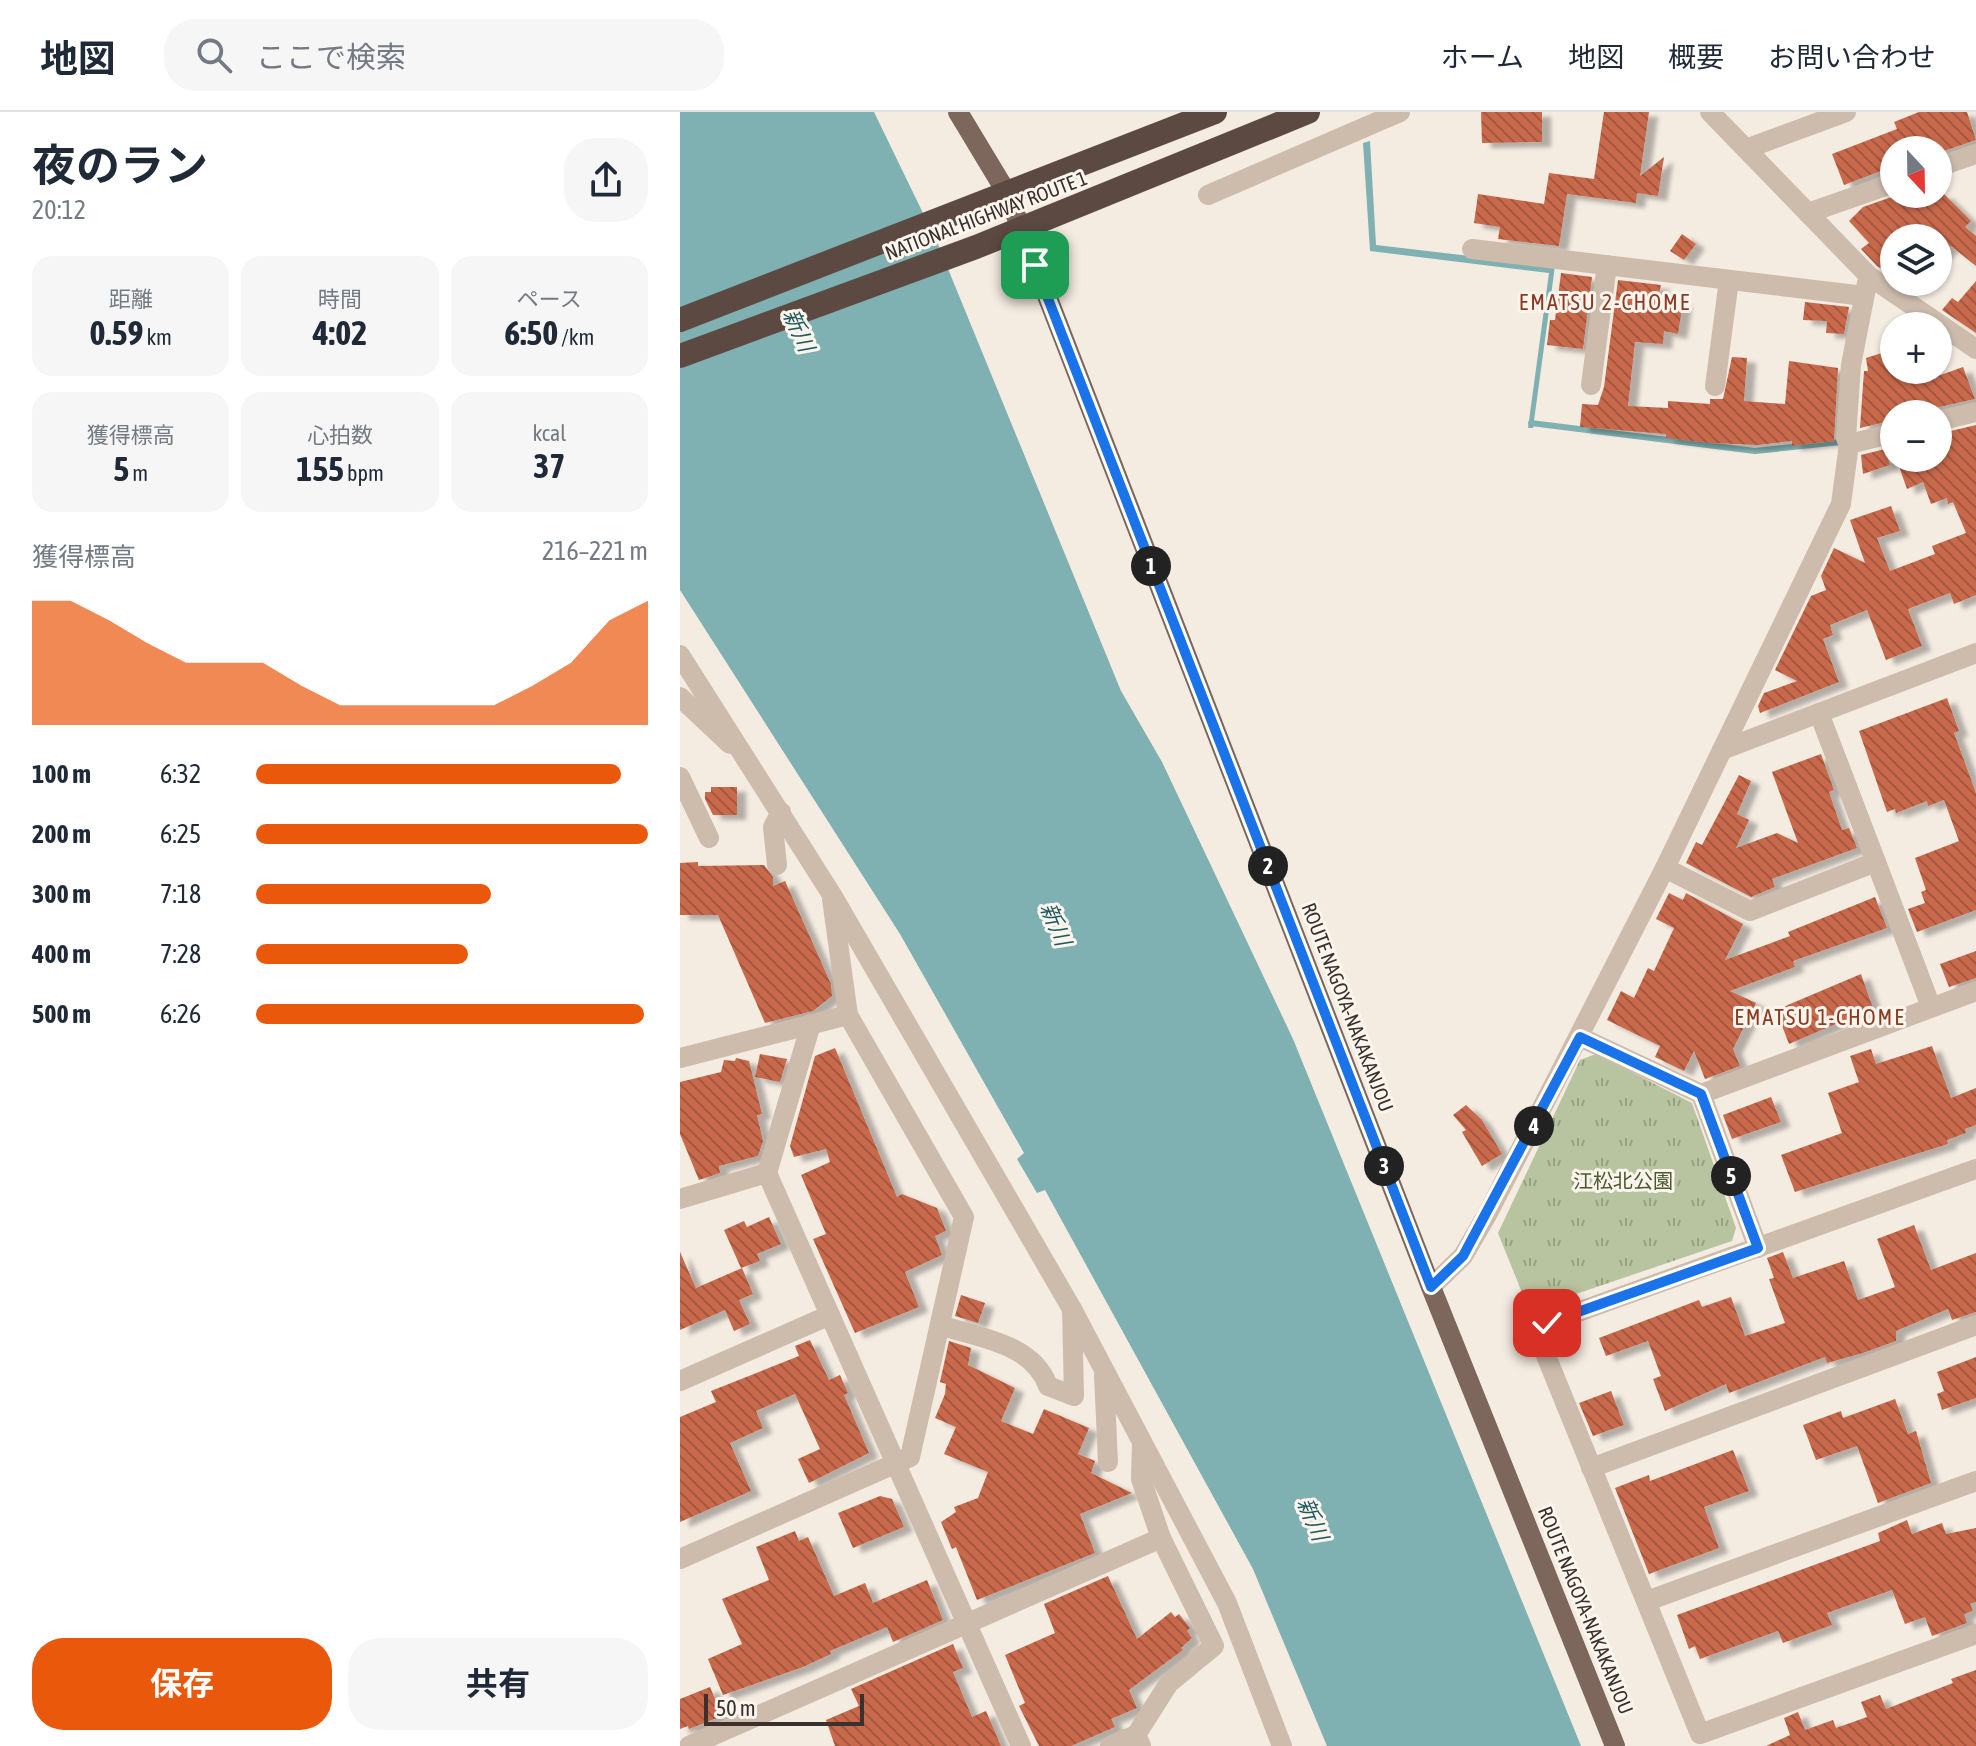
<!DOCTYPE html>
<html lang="ja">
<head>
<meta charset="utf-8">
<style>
  body { margin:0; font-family:"Asap Condensed","Noto Sans JP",sans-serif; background:#f6f6f7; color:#1f2937; height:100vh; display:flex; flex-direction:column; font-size:30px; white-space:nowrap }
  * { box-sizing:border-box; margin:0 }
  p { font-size:26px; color:#747a83 }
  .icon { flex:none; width:44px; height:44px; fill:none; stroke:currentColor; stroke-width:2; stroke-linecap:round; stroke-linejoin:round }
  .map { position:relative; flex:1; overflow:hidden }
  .drawer { display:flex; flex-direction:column; background:#fff; width:680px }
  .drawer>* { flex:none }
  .needle { width:52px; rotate:158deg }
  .tools { position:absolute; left:1200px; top:24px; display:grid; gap:16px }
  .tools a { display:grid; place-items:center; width:72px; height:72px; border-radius:50%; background:#fff; box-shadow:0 2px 6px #0004; font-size:40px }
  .scale { position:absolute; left:24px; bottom:20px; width:160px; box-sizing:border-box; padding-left:8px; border:4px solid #3b302b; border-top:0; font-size:22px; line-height:28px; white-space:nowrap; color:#3b302b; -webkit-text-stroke:6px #fbf5ee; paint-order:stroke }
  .pin { position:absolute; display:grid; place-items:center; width:68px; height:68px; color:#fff; margin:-34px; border-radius:16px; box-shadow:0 4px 12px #0006 }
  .km { position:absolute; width:40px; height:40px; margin:-20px; border-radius:50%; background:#222; color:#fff; font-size:22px; line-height:40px; text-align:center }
  .round { display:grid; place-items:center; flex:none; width:84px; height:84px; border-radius:32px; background:#f6f6f7 }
  .head { display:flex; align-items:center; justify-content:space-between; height:136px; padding:0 32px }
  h1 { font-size:44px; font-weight:700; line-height:60px }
  .figures { display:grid; grid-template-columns:repeat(3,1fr); gap:12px; height:136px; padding:8px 32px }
  .figures div { display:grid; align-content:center; border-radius:20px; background:#f6f6f7; text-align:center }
  .figures b { font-size:34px; font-weight:700 }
  .figures small { font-size:22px; font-weight:400 }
  .figures p { font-size:22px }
  .chart { height:224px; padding:16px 32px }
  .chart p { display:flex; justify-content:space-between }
  .chart svg { width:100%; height:144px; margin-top:8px; fill:#ea580c; opacity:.7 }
  .primary-button { display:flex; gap:16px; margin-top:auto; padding:16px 32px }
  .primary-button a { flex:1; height:92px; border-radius:32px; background:#ea580c; color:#fff; font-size:32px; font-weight:700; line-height:92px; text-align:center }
  .primary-button a+a { background:#f6f6f7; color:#1f2937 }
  ul { padding:0 32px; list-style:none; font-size:26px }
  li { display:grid; grid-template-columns:128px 96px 1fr; align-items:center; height:60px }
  li i { height:20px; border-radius:10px; background:#ea580c }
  header { display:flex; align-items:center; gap:48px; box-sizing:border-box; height:112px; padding:0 40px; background:#fff; border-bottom:2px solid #e0e1e3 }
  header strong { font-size:38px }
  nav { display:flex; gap:44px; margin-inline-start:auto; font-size:28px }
  .search { width:560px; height:72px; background:#f6f6f7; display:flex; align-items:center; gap:20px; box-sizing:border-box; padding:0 28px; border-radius:32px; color:#747a83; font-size:30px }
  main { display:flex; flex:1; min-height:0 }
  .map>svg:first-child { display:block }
  .grass { fill:url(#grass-tufts) }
  .water { fill:#7fb0b2 }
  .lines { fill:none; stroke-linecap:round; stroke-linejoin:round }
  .stream { stroke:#7fb0b2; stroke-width:6 }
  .building { fill:url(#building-back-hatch); filter:url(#shadow) }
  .minor { stroke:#cdbbac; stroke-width:20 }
  .major { stroke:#7d675c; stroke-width:20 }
  .highway { stroke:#5c4a42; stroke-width:24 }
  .route-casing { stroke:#fff; stroke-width:16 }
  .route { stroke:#1a73e8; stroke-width:10 }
  .labels { text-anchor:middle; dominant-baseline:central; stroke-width:6; stroke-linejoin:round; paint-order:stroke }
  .street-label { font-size:20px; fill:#3b302b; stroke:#fbf5ee }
  .park-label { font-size:20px; fill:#4a5a2e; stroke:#fbf5ee }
  .neighbourhood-label { font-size:22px; letter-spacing:2px; fill:#8c3b22; stroke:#fbf5ee }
  .water-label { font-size:22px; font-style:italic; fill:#1f5a5e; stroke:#fbf5ee }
</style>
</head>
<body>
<header>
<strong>地図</strong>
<div class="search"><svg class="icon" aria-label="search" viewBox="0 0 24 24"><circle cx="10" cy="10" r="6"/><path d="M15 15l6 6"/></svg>ここで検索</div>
<nav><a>ホーム</a><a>地図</a><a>概要</a><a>お問い合わせ</a></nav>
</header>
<main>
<section class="drawer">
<div class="head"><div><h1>夜のラン</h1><p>20:12</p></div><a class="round"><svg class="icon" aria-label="share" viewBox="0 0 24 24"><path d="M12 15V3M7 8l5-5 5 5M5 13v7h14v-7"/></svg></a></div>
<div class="figures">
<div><p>距離</p><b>0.59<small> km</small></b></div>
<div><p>時間</p><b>4:02</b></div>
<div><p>ペース</p><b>6:50<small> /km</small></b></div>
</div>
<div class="figures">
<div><p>獲得標高</p><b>5<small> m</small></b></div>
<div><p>心拍数</p><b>155<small> bpm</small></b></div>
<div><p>kcal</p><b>37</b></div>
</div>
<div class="chart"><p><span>獲得標高</span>216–221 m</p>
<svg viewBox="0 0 160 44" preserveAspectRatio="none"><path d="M0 44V6L10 6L20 12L30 19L40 25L50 25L60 25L70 32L80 38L90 38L100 38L110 38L120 38L130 32L140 25L150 12L160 6V44z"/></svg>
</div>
<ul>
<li><b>100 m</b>6:32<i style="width:93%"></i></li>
<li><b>200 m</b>6:25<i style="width:100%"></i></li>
<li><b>300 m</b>7:18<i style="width:60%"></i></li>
<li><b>400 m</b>7:28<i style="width:54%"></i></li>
<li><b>500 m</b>6:26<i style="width:99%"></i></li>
</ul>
<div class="primary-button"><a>保存</a><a>共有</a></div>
</section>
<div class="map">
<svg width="1296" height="1634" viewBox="0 0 1296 1634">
  <defs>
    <pattern id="grass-tufts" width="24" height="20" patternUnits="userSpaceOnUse" patternTransform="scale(2)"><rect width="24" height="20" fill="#b8c4a0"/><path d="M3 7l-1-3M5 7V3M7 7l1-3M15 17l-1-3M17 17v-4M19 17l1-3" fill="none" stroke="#97a083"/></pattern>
    <pattern id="building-back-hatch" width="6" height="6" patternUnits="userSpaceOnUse" patternTransform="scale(2)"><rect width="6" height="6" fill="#c8694b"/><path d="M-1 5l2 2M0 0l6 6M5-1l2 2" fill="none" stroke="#a4573f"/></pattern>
    <filter id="shadow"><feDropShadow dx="9" dy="5" stdDeviation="2" flood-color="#0004"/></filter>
  </defs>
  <rect width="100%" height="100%" fill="#f4ebe1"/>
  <!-- grass -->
  <polygon class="grass" points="916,942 1012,991 1056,1116 1052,1129 849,1198 818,1121 900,948"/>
  <!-- water -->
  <g class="water">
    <polygon points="0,0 194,0 257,130 441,579 482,650 613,927 901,1634 647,1634 573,1457 365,1078 357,1081 337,1047 344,1041 220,822 0,478"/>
    <polygon points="690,29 696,133 875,154 853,316 848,316 869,161 690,139 683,31"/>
  </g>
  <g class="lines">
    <!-- stream -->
    <polyline class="stream" points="851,311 1075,339 1161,330"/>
  </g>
  <!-- building -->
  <g class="building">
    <polygon points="801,0 862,0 862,30 802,31"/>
    <polygon points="924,0 969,0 960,64 984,45 978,84 957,81 956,91 887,82 879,134 818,127 820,115 794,111 798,82 864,92 869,61 914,67"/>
    <polygon points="1239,0 1287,0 1296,28 1258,41 1258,37 1214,38 1214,54 1164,73 1152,42 1217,17 1214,10"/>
    <polygon points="1220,82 1264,82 1291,109 1285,115 1296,124 1296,154 1271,134 1258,146 1258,126 1214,126 1214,144 1200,156 1197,154 1181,137 1189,131 1169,109 1183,95"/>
    <polygon points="1002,122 1016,132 1004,148 990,139"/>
    <polygon points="881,161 912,165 903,237 867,233 870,208 875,208"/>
    <polygon points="938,168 981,173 978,186 1003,191 998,222 984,219 983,232 955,230 948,294 988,296 988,289 1030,292 1030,287 1043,287 1052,245 1067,246 1064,289 1105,292 1109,249 1158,256 1154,329 1112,334 1112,329 1078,333 1030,331 986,326 986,322 900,315 902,292 918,293 924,275"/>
    <polygon points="1296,169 1296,221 1262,198 1272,186 1278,190"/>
    <polygon points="1125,190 1169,195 1164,222 1146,221 1147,209 1123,208"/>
    <polygon points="1208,239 1216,264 1234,258 1256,258 1258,264 1283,255 1295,287 1255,296 1247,302 1214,302 1214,308 1180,316 1184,259 1188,259 1186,246"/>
    <polygon points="1296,313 1296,483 1274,492 1270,481 1228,497 1242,534 1206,548 1187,498 1150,513 1153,523 1143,527 1159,570 1080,601 1078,594 1084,581 1117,569 1095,558 1131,484 1146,478 1141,464 1154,436 1185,451 1170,408 1211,394 1220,419 1197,426 1210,459 1255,442 1252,434 1286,421 1273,390 1268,392 1267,386 1251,392 1243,370 1227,377 1216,346 1258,346 1258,322"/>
    <polygon points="1205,337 1210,353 1183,362 1181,343"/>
    <polygon points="1267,586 1279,619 1274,621 1296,681 1296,798 1237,820 1228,797 1245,791 1241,780 1246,778 1235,746 1279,729 1264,688 1248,694 1247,689 1216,701 1215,697 1207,700 1179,619"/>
    <polygon points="1141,642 1154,678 1149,680 1162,718 1169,716 1177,736 1092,767 1095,775 1071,785 1006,751 1016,730 1022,733 1059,663 1071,669 1057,702 1069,708 1056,736 1097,721 1118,731 1092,660"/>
    <polygon points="31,675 57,675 57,703 33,703 25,687 25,680 31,680"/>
    <polygon points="18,750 18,754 84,753 93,765 93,774 105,769 151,872 152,884 133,899 85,911 38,803 0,803 0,751"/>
    <polygon points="989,781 1003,788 1006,781 1063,812 1045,848 1110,824 1108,820 1195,785 1207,816 1113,849 1115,855 1050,879 1076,891 1053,937 1060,954 1025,967 1014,939 1004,959 975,945 980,934 927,908 941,879 954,886 968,856 974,859 994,816 976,807"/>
    <polygon points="1296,839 1296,866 1269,875 1260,852"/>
    <polygon points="1181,862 1193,896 1109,932 1096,898"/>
    <polygon points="1252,934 1271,986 1296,976 1296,1013 1285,1017 1286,1021 1267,1028 1268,1032 1115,1080 1101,1043 1162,1021 1148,981 1179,970 1170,944 1191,937 1196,952"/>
    <polygon points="155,936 217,1085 222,1082 257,1096 266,1119 255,1124 262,1143 225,1160 239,1195 175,1221 133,1127 146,1122 121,1063 150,1050 146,1037 114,1045 110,1034 135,944"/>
    <polygon points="80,942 107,947 100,970 75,965"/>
    <polygon points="56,946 69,949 82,1002 77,1003 83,1029 78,1044 39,1054 40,1061 19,1068 0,1022 0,970 41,960 44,948 55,949"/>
    <polygon points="1091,985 1101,1010 1052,1027 1043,1003"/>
    <polygon points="786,993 802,1008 822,1042 802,1054 782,1020 786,1018 773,1003"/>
    <polygon points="89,1105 101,1132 77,1142 80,1149 61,1156 44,1118 64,1109 67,1115"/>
    <polygon points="1234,1113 1251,1158 1296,1141 1296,1200 1272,1208 1268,1197 1216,1219 1216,1229 1183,1241 1147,1251 1145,1245 1049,1281 1046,1272 985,1299 973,1267 981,1264 968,1229 926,1244 919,1226 1019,1188 1022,1195 1051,1185 1065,1224 1105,1211 1089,1167 1094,1166 1087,1146 1103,1140 1113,1166 1164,1149 1178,1188 1215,1175 1197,1127"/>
    <polygon points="0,1140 16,1176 62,1156 73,1182 59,1188 70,1212 54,1219 45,1198 0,1218"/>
    <polygon points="281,1183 305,1191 298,1211 275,1204"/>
    <polygon points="130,1228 149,1268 160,1263 168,1281 164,1283 189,1341 129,1371 118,1347 140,1337 115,1282 76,1299 83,1316 50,1331 71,1379 0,1410 0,1305 36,1290 31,1279 119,1244 115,1234"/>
    <polygon points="269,1229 291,1236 288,1253 335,1276 321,1309 353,1322 364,1297 409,1316 398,1342 415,1349 411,1361 452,1381 400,1402 415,1441 297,1488 276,1435 272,1437 261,1410 276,1400 274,1395 298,1386 308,1360 264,1342 276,1315 255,1306 265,1282 266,1272 260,1270"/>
    <polygon points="1296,1245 1296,1286 1262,1298 1257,1282 1264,1279 1257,1260"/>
    <polygon points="931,1279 944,1313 913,1324 899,1291"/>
    <polygon points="1215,1287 1228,1322 1236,1319 1251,1371 1198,1391 1177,1334 1136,1348 1123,1313 1161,1299 1163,1306"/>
    <polygon points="1053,1338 1069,1379 1024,1395 1039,1436 969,1462 935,1376 969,1363 970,1369"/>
    <polygon points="200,1384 212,1387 224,1415 173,1436 158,1401"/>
    <polygon points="1227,1408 1232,1422 1262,1411 1266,1422 1296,1416 1296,1490 1290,1492 1293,1499 1284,1502 1287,1511 1252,1524 1245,1505 1225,1512 1212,1478 1147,1501 1152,1513 1103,1531 1098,1519 1020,1547 1015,1534 1009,1537 997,1503 1200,1429 1198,1421"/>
    <polygon points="115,1419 119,1429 128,1425 154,1484 185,1471 193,1491 247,1468 263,1508 213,1530 207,1515 150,1539 151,1542 123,1555 43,1583 28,1547 62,1532 42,1487 89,1468 76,1435"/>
    <polygon points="428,1464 457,1527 491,1500 495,1505 499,1502 510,1516 507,1519 512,1526 501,1536 503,1538 449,1578 457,1596 431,1607 435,1615 391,1634 359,1634 339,1594 345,1591 325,1543 375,1521 364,1492"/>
    <polygon points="273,1532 283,1556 273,1560 292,1605 306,1599 321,1634 155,1634 146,1608 179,1594 171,1577"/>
    <polygon points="1296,1558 1296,1634 1086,1634 1110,1623 1104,1606 1118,1600 1125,1618 1153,1608 1156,1616 1187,1605 1181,1590 1200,1583 1206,1597 1273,1571 1271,1567"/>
    <polygon points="30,1575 42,1604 9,1617 8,1614 0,1617 0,1587"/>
  </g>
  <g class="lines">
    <!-- minor -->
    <g class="minor">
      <polyline points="1030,0 1189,164 1296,237"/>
      <polyline points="1066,37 1166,0"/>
      <polyline points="1258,55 1296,42"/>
      <polyline points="528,83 720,0"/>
      <polyline points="1128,101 1214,71"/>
      <polyline points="792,137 1184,184"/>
      <polyline points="911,273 927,153"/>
      <polyline points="1035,274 1049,168"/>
      <polyline points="1258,309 1296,300"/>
      <polyline points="1169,332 1166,326 1171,253 1187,171"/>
      <polyline points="0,543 152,783 392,1197 547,1491 602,1634"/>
      <polyline points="0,585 50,632"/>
      <polyline points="1139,601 1196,750"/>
      <polyline points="1042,638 1296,541"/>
      <polyline points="0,665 29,726"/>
      <polyline points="97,753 93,715 101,700"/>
      <polyline points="985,756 1070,799 1196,750 1251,895"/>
      <polyline points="152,787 168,903"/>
      <polyline points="900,925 1021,982 1078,1136"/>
      <polyline points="0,946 168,903 284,1105 230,1345 0,1447"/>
      <polyline points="1021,982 1296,879"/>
      <polyline points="1296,1057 867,1211 858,1224 1020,1622 1296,1522"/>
      <polyline points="87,1061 131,912"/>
      <polyline points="0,1087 87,1061 341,1634"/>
      <polyline points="751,1175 783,1144 808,1101 985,756 1161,392 1169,332 1214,321"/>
      <path d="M260 1213C298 1226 353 1231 368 1274L394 1284 392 1197"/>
      <polyline points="424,1263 428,1350"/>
      <polyline points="0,1269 150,1203"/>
      <polyline points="462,1330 461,1367 481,1426"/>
      <polyline points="911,1356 1296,1213"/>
      <polyline points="967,1489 1296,1369"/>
      <polyline points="9,1634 481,1426 534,1534 489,1571 456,1623"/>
      <polyline points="430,1634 456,1623 461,1634"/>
    </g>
    <!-- major -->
    <polyline class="major" points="278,0 328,83 751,1175 935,1634"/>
    <!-- highway -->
    <g class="highway">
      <polyline points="0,208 535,0"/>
      <polyline points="0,244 296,135 628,0"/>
    </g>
  </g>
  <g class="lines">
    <!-- route casing -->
    <g class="route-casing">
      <polyline id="route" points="355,153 751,1175 783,1144 900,925 1021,982 1078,1136 867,1211"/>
    </g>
    <!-- route -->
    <use href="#route" class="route"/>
  </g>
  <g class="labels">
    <!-- street labels -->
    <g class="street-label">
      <text transform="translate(306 103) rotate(-21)">NATIONAL HIGHWAY ROUTE 1</text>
      <text transform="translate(668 895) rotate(69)">ROUTE NAGOYA-NAKAKANJOU</text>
      <text transform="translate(906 1498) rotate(68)">ROUTE NAGOYA-NAKAKANJOU</text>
    </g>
    <!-- park labels -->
    <g class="park-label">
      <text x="943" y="1068">江松北公園</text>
    </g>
    <!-- neighbourhood labels -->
    <g class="neighbourhood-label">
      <text x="925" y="190">EMATSU 2-CHOME</text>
      <text x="1140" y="905">EMATSU 1-CHOME</text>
    </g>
    <!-- water labels -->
    <g class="water-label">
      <text transform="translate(119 218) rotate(66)">新川</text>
      <text transform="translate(376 812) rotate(67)">新川</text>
      <text transform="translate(633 1407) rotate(67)">新川</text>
    </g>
  </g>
</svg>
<div class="tools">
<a><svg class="needle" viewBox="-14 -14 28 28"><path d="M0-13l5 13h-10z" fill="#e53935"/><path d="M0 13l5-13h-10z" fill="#747a83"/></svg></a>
<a><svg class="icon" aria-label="layers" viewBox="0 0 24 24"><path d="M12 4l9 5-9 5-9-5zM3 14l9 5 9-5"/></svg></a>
<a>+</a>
<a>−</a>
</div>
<div class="scale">50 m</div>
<div class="pin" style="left:355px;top:153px;background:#1e9e55"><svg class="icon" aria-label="arrive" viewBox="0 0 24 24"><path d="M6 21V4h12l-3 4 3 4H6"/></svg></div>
<div class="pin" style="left:867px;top:1211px;background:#d93025"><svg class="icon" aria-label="check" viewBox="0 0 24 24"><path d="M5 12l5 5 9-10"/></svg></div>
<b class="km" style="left:471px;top:454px">1</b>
<b class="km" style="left:588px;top:754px">2</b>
<b class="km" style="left:704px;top:1054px">3</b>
<b class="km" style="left:854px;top:1014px">4</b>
<b class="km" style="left:1051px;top:1064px">5</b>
</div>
</main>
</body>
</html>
